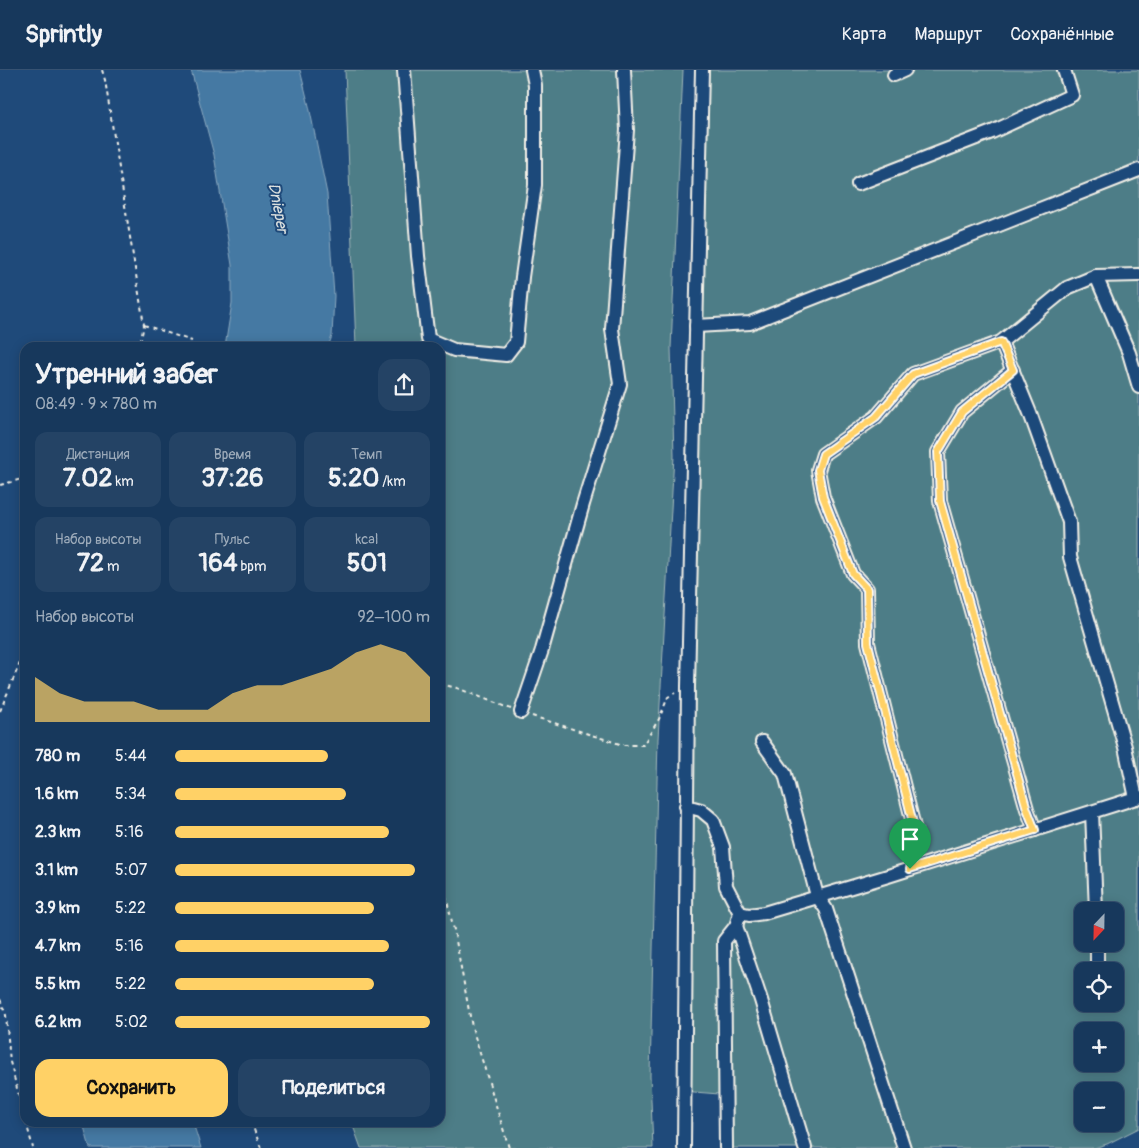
<!DOCTYPE html>
<html lang="ru">
<head>
<meta charset="utf-8">
<style>
  body { margin:0; font-family:Pangolin,sans-serif; background:#244365; color:#f1f3f6; height:100vh; display:flex; flex-direction:column; font-size:19px; white-space:nowrap }
  * { box-sizing:border-box; margin:0 }
  p { font-size:16px; color:#9eacbb }
  .icon { flex:none; width:28px; height:28px; fill:none; stroke:currentColor; stroke-width:2; stroke-linecap:round; stroke-linejoin:round }
  .map { position:relative; flex:1; overflow:hidden }
  .sheet { position:absolute; left:20px; top:272px; width:425px; height:785px; display:flex; flex-direction:column; background:#17385c; border-radius:15px; box-shadow:0 2px 12px #0003,0 0 0 1px #365272 }
  .sheet>* { flex:none }
  .needle { width:32px; rotate:202deg }
  .buttons { position:absolute; left:1074px; top:832px; display:grid; gap:10px }
  .buttons a { display:grid; place-items:center; width:50px; height:50px; border-radius:10px; background:#17385c; box-shadow:0 2px 12px #0003,0 0 0 1px #365272; font-size:25px }
  .pin { position:absolute; display:grid; place-items:center; width:42px; height:42px; color:#fff; margin:-51px -21px; border-radius:50% 50% 50% 0; rotate:-45deg; box-shadow:0 0 5px #0007 }
  .pin .icon { rotate:45deg }
  .round { display:grid; place-items:center; flex:none; width:52px; height:52px; border-radius:15px; background:#244365 }
  .head { display:flex; align-items:center; justify-content:space-between; height:85px; padding:0 15px }
  h1 { font-size:28px; font-weight:700; line-height:38px }
  .stats { display:grid; grid-template-columns:repeat(3,1fr); gap:8px; height:85px; padding:5px 15px }
  .stats div { display:grid; align-content:center; border-radius:12px; background:#244365; text-align:center }
  .stats b { font-size:25px; font-weight:700 }
  .stats small { font-size:14px; font-weight:400 }
  .stats p { font-size:14px }
  .chart { height:140px; padding:10px 15px }
  .chart p { display:flex; justify-content:space-between }
  .chart svg { width:100%; height:90px; margin-top:5px; fill:#ffd166; opacity:.7 }
  .primary-button { display:flex; gap:10px; margin-top:auto; padding:10px 15px }
  .primary-button a { flex:1; height:58px; border-radius:15px; background:#ffd166; color:#111; font-size:20px; font-weight:700; line-height:58px; text-align:center }
  .primary-button a+a { background:#244365; color:#f1f3f6 }
  ul { padding:0 15px; list-style:none; font-size:16px }
  li { display:grid; grid-template-columns:80px 60px 1fr; align-items:center; height:38px }
  li i { height:12px; border-radius:6px; background:#ffd166 }
  header { display:flex; align-items:center; gap:30px; box-sizing:border-box; height:70px; padding:0 25px; background:#17385c; border-bottom:1px solid #365272 }
  header strong { font-size:24px }
  nav { display:flex; gap:28px; margin-inline-start:auto; font-size:18px }
  .map>svg:first-child { display:block }
  .green { fill:#4e7d87; stroke:#a1b7b8; fill-rule:evenodd }
  .water { fill:#4579a3; stroke:#8ba9bf }
  .lines { fill:none; stroke-linecap:round; stroke-linejoin:round }
  .minor-casing { stroke:#f4f1e8; stroke-width:16 }
  .path { stroke:#f4f1e8; stroke-width:2; stroke-dasharray:4 4; stroke-linecap:butt }
  .minor { stroke:#1f4a7a; stroke-width:12 }
  .route-casing { stroke:#fff; stroke-width:10 }
  .route { stroke:#ffd166; stroke-width:6 }
  .labels { text-anchor:middle; dominant-baseline:central; stroke-width:4; stroke-linejoin:round; paint-order:stroke }
  .water-label { font-size:16px; font-style:italic; fill:#dadfde; stroke:#1f4a7a }
</style>
</head>
<body>
<header>
<strong>Sprintly</strong>
<nav><a>Карта</a><a>Маршрут</a><a>Сохранённые</a></nav>
</header>
<div class="map">
<svg width="1139" height="1078" viewBox="0 0 1139 1078">
  <rect width="100%" height="100%" fill="#1f4a7a"/>
  <filter id="ink" filterUnits="userSpaceOnUse"><feTurbulence type="fractalNoise" baseFrequency=".02" numOctaves="2"/><feDisplacementMap in="SourceGraphic" scale="10" xChannelSelector="R" yChannelSelector="G"/><feConvolveMatrix kernelMatrix="1 2 1 2 8 2 1 2 1" color-interpolation-filters="sRGB"/></filter>
  <g filter="url(#ink)">
    <!-- green -->
    <g class="green">
      <polygon points="345,0 683,0 671,278 674,386 658,669 650,1006 653,1078 361,1078 352,1053 440,1052 440,278 356,277"/>
      <polygon points="700,0 1139,0 1139,91 946,174 825,215 771,240 728,252 696,253"/>
      <path d="M1139 101V1058L1107 1074 1094 1078H719V1024L682 1021 695 260 727 261ZM1082 841H1115V874H1082ZM1082 901H1115V934H1082ZM1082 961H1115V994H1082ZM1082 1021H1115V1054H1082Z"/>
    </g>
    <!-- water -->
    <g class="water">
      <polygon points="191,0 300,0 309,36 327,124 334,226 332,266 328,277 225,277 232,233 232,195 214,85"/>
      <polygon points="83,1053 193,1053 201,1078 90,1078"/>
    </g>
    <g class="lines">
      <!-- minor casing -->
      <g class="minor-casing">
        <g id="minor">
          <polyline points="404,0 418,186 428,269 454,280 506,285 516,272 522,207 535,115 535,15 532,0"/>
          <polyline points="894,5 905,0"/>
          <polyline points="858,114 992,62 1072,25 1064,0"/>
          <polyline points="1096,206 1129,283 1139,317"/>
          <polyline points="696,256 750,253 1139,100"/>
          <polyline points="1001,272 1030,343 1069,452 1070,487 1125,677 1136,728"/>
          <polyline points="1013,300 962,342 938,382 940,431 1027,739 1035,760"/>
          <polyline points="521,642 542,580 583,434 620,314 612,259 627,60 624,0"/>
          <polyline points="762,672 785,704 817,826 826,839 904,1078"/>
          <polyline points="686,736 701,740 713,750 723,777 726,816 740,843 749,845 764,843 888,806 1139,727"/>
          <polyline points="1092,742 1096,841"/>
          <polyline points="910,799 916,765 868,573 867,519 853,504 823,427 818,400 823,384 876,347 913,304 1001,272 1067,218 1096,206 1139,205"/>
          <polyline points="736,856 761,930 805,1078"/>
          <polyline points="1097,874 1097,894"/>
          <polyline points="684,1078 688,616 702,0"/>
          <polyline points="726,1078 724,871 736,856 740,843"/>
        </g>
      </g>
      <!-- path -->
      <g class="path">
        <polyline points="102,0 105,10 144,255 139,278"/>
        <polyline points="144,255 192,271"/>
        <polyline points="0,415 25,408"/>
        <polyline points="440,614 457,618 511,639"/>
        <polyline points="0,641 25,581"/>
        <polyline points="532,646 623,675 643,675 659,649 668,627 675,623"/>
        <polyline points="440,802 454,860 472,957 509,1078"/>
        <polyline points="0,929 6,945 10,992 25,1049"/>
        <polyline points="26,1052 33,1078"/>
        <polyline points="251,1052 261,1078"/>
      </g>
      <!-- minor -->
      <use href="#minor" class="minor"/>
    </g>
  </g>
  <g class="lines" filter="url(#ink)">
    <!-- route casing -->
    <g class="route-casing">
      <polygon id="route" points="1001,272 1013,300 962,342 938,382 940,431 1027,739 1035,760 910,799 916,765 868,573 867,519 853,504 823,427 818,400 823,384 876,347 913,304"/>
    </g>
    <!-- route -->
    <use href="#route" class="route"/>
  </g>
  <g class="labels">
    <!-- water labels -->
    <g class="water-label">
      <text transform="translate(278 138) rotate(79)">Dnieper</text>
    </g>
  </g>
</svg>
<div class="buttons">
<a><svg class="needle" viewBox="-14 -14 28 28"><path d="M0-13l5 13h-10z" fill="#e53935"/><path d="M0 13l5-13h-10z" fill="#9eacbb"/></svg></a>
<a><svg class="icon" aria-label="locate" viewBox="0 0 24 24"><circle cx="12" cy="12" r="6"/><path d="M12 2v4M12 18v4M2 12h4M18 12h4"/></svg></a>
<a>+</a>
<a>−</a>
</div>
<div class="pin" style="left:910px;top:799px;background:#1e9e55"><svg class="icon" aria-label="arrive" viewBox="0 0 24 24"><path d="M6 21V4h12l-3 4 3 4H6"/></svg></div>
<section class="sheet">
<div class="head"><div><h1>Утренний забег</h1><p>08:49 · 9 × 780 m</p></div><a class="round"><svg class="icon" aria-label="share" viewBox="0 0 24 24"><path d="M12 15V3M7 8l5-5 5 5M5 13v7h14v-7"/></svg></a></div>
<div class="stats">
<div><p>Дистанция</p><b>7.02<small> km</small></b></div>
<div><p>Время</p><b>37:26</b></div>
<div><p>Темп</p><b>5:20<small> /km</small></b></div>
</div>
<div class="stats">
<div><p>Набор высоты</p><b>72<small> m</small></b></div>
<div><p>Пульс</p><b>164<small> bpm</small></b></div>
<div><p>kcal</p><b>501</b></div>
</div>
<div class="chart"><p><span>Набор высоты</span>92–100 m</p>
<svg viewBox="0 0 160 44" preserveAspectRatio="none"><path d="M0 44V22L10 30L20 34L30 34L40 34L50 38L60 38L70 38L80 30L90 26L100 26L110 22L120 18L130 10L140 6L150 10L160 22V44z"/></svg>
</div>
<ul>
<li><b>780 m</b>5:44<i style="width:60%"></i></li>
<li><b>1.6 km</b>5:34<i style="width:67%"></i></li>
<li><b>2.3 km</b>5:16<i style="width:84%"></i></li>
<li><b>3.1 km</b>5:07<i style="width:94%"></i></li>
<li><b>3.9 km</b>5:22<i style="width:78%"></i></li>
<li><b>4.7 km</b>5:16<i style="width:84%"></i></li>
<li><b>5.5 km</b>5:22<i style="width:78%"></i></li>
<li><b>6.2 km</b>5:02<i style="width:100%"></i></li>
</ul>
<div class="primary-button"><a>Сохранить</a><a>Поделиться</a></div>
</section>
</div>
</body>
</html>
